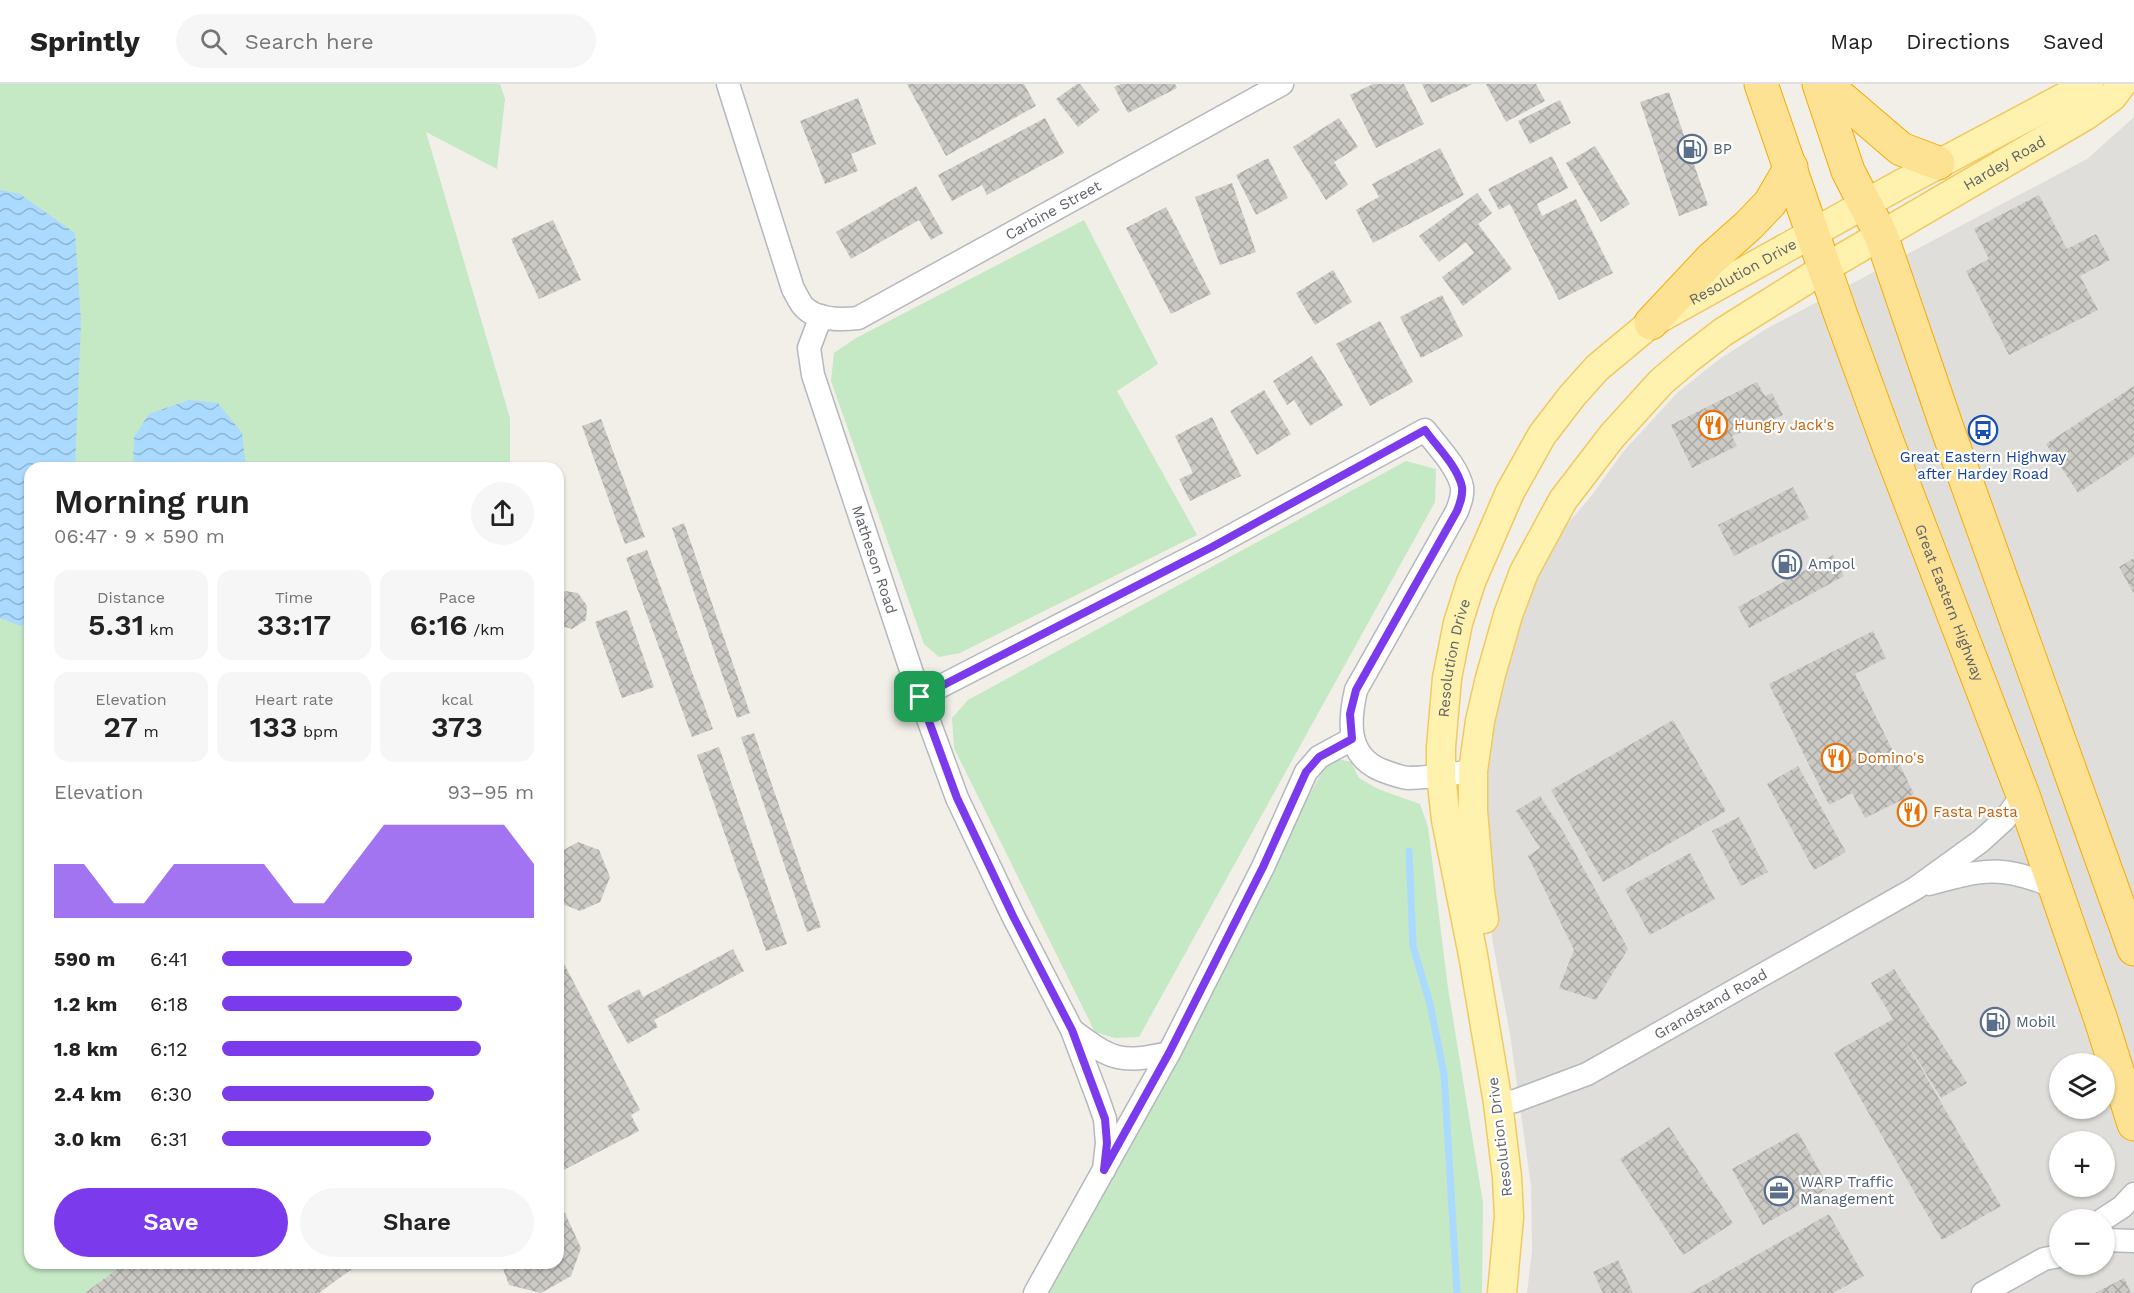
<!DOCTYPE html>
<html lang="en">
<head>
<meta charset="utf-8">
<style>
  body { margin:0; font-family:"Work Sans",sans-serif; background:#f6f6f6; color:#222; height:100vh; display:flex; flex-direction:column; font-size:22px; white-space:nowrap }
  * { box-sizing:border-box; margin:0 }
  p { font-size:20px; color:#767676 }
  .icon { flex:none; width:33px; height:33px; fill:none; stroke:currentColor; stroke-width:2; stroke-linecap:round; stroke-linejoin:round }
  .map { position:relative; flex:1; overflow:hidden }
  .drawer { position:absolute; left:24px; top:378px; width:540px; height:807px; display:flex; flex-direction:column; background:#fff; border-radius:18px; box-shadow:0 2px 4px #0004 }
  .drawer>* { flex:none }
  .fabs { position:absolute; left:2049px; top:969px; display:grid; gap:12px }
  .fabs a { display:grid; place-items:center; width:66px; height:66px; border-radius:50%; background:#fff; box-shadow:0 2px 4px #0004; font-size:30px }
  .pin { position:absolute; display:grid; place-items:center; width:51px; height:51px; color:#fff; margin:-26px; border-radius:12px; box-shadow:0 3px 9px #0006 }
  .round { display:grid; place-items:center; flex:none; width:63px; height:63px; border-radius:32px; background:#f6f6f6 }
  .overview { display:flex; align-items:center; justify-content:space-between; height:102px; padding:0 30px }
  h1 { font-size:33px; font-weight:600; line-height:45px }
  .stats { display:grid; grid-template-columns:repeat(3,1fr); gap:9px; height:102px; padding:6px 30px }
  .stats div { display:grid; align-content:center; border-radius:15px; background:#f6f6f6; text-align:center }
  .stats b { font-size:30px; font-weight:600 }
  .stats small { font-size:16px; font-weight:400 }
  .stats p { font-size:16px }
  .chart { height:168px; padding:12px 30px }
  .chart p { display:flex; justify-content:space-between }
  .chart svg { width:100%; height:108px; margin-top:6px; fill:#7c3aed; opacity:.7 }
  .cta { display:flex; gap:12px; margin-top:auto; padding:12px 30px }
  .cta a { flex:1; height:69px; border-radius:36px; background:#7c3aed; color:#fff; font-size:24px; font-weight:600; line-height:69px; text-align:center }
  .cta a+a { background:#f6f6f6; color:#222 }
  ul { padding:0 30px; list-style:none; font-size:20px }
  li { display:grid; grid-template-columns:96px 72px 1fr; align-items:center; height:45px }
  li i { height:15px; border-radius:8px; background:#7c3aed }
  header { display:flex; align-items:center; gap:36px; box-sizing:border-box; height:84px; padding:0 30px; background:#fff; border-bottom:2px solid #e0e0e0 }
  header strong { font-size:28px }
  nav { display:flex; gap:33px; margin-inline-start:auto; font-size:21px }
  .search { width:420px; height:54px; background:#f6f6f6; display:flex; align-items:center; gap:15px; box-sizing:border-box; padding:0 21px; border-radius:33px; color:#767676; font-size:22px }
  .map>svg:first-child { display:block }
  .industrial { fill:#e0deda; fill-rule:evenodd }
  .grass { fill:#c5e8c5 }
  .water { fill:url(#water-waves) }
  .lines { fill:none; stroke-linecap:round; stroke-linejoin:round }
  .stream { stroke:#aadaff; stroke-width:7 }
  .building { fill:url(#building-cross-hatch) }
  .minor-casing { stroke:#b5b8bc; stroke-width:25 }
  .major-casing { stroke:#f2c960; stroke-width:31 }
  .highway-casing { stroke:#f9ab00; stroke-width:35 }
  .minor { stroke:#fff; stroke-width:22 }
  .major { stroke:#fff2af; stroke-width:28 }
  .highway { stroke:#fde293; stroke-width:33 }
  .route-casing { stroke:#fff; stroke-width:12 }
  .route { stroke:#7c3aed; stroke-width:8 }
  .labels { text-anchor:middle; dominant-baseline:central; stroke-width:4.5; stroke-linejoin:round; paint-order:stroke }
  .service-label { font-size:15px; fill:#4e5e75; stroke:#fff; text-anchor:start }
  .street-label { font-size:15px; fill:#5f6368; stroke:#fff }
  .food-label { font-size:15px; fill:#c56008; stroke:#fff; text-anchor:start }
  .transit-label { font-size:15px; fill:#164399; stroke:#fff }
</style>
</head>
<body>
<header>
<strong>Sprintly</strong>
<div class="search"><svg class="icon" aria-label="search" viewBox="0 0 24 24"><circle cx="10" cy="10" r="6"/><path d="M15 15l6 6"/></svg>Search here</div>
<nav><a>Map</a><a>Directions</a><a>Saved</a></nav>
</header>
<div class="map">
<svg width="2134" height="1209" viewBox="0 0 2134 1209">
  <defs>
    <pattern id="water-waves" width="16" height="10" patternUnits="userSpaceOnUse" patternTransform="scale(1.5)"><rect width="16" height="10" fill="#aadaff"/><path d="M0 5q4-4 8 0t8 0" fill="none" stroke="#8eb4d2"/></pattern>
    <pattern id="building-cross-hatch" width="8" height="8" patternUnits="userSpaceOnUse" patternTransform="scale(1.5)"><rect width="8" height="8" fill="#cccac5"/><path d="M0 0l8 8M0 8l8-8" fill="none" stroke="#a9a8a4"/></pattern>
  </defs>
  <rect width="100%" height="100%" fill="#f1efe8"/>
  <!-- industrial -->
  <path class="industrial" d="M2134 33V1209H1527L1532 1166 1531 1102 1510 950 1493 860 1477 726 1489 647 1512 548 1559 450 1592 411 1623 368 1678 308 1721 274 1766 245 2087 75ZM2060 980H2104V1024H2060ZM2060 1058H2104V1102H2060ZM2060 1136H2104V1180H2060Z"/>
  <!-- grass -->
  <g class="grass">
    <polygon points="0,0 500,0 505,15 497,85 426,48 510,334 510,384 30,384 30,1179 125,1179 85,1209 0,1209"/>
    <polygon points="1084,136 1158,280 1117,307 1197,451 960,569 939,573 924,560 831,297 834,269 856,254"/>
    <polygon points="1406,377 1436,385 1435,418 1139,953 1115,954 1095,948 954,664 952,634 968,616"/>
    <polygon points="1333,674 1351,678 1359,694 1378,705 1420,720 1428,743 1448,904 1483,1119 1482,1209 1035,1209 1169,969 1324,684"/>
  </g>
  <!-- water -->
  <g class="water">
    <polygon points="0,106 20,110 75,149 81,237 75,384 30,384 30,538 21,542 0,534"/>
    <polygon points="189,316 218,319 242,349 246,384 133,384 134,353 149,330"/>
  </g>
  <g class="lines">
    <!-- stream -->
    <polyline class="stream" points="1409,767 1413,862 1430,920 1444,990 1457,1209"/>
  </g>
  <!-- building -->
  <g class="building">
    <polygon points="907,0 1024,0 1036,22 946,72"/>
    <polygon points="1077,0 1080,0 1100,26 1078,43 1056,15"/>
    <polygon points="1121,0 1175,0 1177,4 1128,29 1114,3"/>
    <polygon points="1373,0 1404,0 1424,40 1376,64 1350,11"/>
    <polygon points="1422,0 1473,0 1431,19"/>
    <polygon points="1486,0 1536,0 1545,17 1506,38"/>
    <polygon points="1669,8 1708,121 1679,132 1640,18"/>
    <polygon points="858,14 876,60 851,70 858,87 825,100 800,37"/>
    <polygon points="1560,16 1571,39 1530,60 1518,37"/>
    <polygon points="1045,34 1064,69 987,111 982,101 952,117 938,91"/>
    <polygon points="1339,34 1358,63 1334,78 1348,101 1326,116 1293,63"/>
    <polygon points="1595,62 1630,120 1601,138 1566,79"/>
    <polygon points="1440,64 1464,111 1373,159 1356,126 1379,113 1372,100"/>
    <polygon points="1552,72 1568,104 1537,120 1542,132 1576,115 1613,189 1559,216 1510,120 1499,126 1488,105"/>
    <polygon points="1268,74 1288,114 1256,131 1236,91"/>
    <polygon points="1232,99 1256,168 1220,181 1195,113"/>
    <polygon points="916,102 943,149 931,156 919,136 851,175 836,148"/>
    <polygon points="1477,109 1492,129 1478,140 1512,185 1463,222 1442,193 1474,169 1466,158 1439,178 1419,152"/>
    <polygon points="2039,111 2067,165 2096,150 2110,176 2080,192 2098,226 2009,271 1966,187 1989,175 1974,145"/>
    <polygon points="1166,123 1211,210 1171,230 1126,144"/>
    <polygon points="553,136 581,196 539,215 511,155"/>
    <polygon points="1333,186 1352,218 1315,241 1296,209"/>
    <polygon points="1442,211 1463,252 1421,274 1400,233"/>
    <polygon points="1380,237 1413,298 1370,322 1336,260"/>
    <polygon points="1312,272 1343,321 1310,342 1294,316 1287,321 1273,297"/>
    <polygon points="1757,298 1765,312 1772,309 1783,331 1732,352 1737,362 1692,384 1671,341"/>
    <polygon points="2134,302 2134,372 2078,409 2046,360"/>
    <polygon points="1264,306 1291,350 1257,371 1230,327"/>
    <polygon points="1212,333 1241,392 1190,417 1179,395 1193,389 1175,352"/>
    <polygon points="601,335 645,453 625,460 582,342"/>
    <polygon points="1793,403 1809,434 1734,472 1718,441"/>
    <polygon points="684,439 750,629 737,634 672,444"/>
    <polygon points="647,466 713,645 692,653 626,474"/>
    <polygon points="1833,471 1844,492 1749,544 1738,523"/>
    <polygon points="2134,474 2134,510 2119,483"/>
    <polygon points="565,507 578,509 587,522 586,536 572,545 558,541 558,513"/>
    <polygon points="627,526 654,603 622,614 595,538"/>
    <polygon points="1873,547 1886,574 1855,590 1914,710 1865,734 1852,709 1829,721 1769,600"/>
    <polygon points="1673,636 1726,727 1603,798 1551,706"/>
    <polygon points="754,649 821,843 807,848 741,653"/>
    <polygon points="719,663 787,860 766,867 697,671"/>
    <polygon points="1798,682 1846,768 1814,786 1767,700"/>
    <polygon points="1540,712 1564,749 1628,865 1596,916 1559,904 1574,866 1528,772 1540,764 1516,727"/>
    <polygon points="1739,733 1768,788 1741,802 1712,747"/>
    <polygon points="578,758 599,766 610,793 600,818 580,827 558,818 558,769"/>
    <polygon points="1690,769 1715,815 1650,851 1625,805"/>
    <polygon points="733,865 744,887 654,936 658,943 628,960 607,922 639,905 643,913"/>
    <polygon points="558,868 640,1026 631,1031 639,1047 558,1089"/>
    <polygon points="1894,885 1967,999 1941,1014 1899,946 2001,1122 1942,1156 1834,969 1893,935 1871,899"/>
    <polygon points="1669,1043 1733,1139 1683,1171 1620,1075"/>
    <polygon points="1798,1048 1829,1104 1763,1141 1732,1085"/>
    <polygon points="558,1127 565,1129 581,1164 571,1192 541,1209 509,1201 501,1179 558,1179"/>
    <polygon points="1829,1130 1864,1192 1833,1209 1690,1209"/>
    <polygon points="1618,1176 1633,1209 1603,1209 1593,1188"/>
    <polygon points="125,1179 360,1179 319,1209 85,1209"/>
    <polygon points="2124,1194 2131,1209 2095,1209"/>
  </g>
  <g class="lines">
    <!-- minor casing -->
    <g class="minor-casing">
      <g id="minor">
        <path id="s1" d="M728 0 793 205C796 210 799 217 803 222 815 236 841 236 858 234L1282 0"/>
        <path id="s2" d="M821 232 809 264 813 291 920 613 957 714 1013 832 1072 946 1097 1012 1105 1035 1107 1059 1104 1086"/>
        <path d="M920 613 1211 463 1425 346C1437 362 1458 383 1462 403 1463 412 1460 419 1457 427L1356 606C1349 637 1346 671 1381 686 1389 689 1399 693 1408 694 1429 694 1452 690 1473 687"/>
        <path d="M1929 800C1984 785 2001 781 2055 803"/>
        <path d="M1072 946C1112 976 1120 980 1169 969"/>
        <path id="s3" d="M1498 1019 1515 1017 1587 990 1916 804 1981 757 2004 736 2023 711"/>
        <polyline points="2102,1136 2122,1123 2134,1110"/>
        <polyline points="2104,1156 2134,1157"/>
        <polyline points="1035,1209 1169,969 1263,783 1306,688 1319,673 1352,655"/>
        <polyline points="1983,1209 2044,1175 2060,1172"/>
      </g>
    </g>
    <!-- major casing -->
    <g class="major-casing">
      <g id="major">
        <path id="s4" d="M1484 835 1480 808 1473 727V687L1480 637 1490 594 1508 531 1524 488 1563 416 1612 352 1661 298 1688 275 1723 248 1825 184 2085 32 2112 13 2122 0"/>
        <path id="s5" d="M1502 1209 1509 1133 1507 1093 1498 1019 1473 871 1446 736 1441 691V663L1447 594 1458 539 1471 498 1510 408 1542 351 1572 312 1597 284 1651 239 1901 100 2089 0"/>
      </g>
    </g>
    <!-- highway casing -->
    <g class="highway-casing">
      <g id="highway">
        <path id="s6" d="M1761 0 1839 226 1888 360 2023 711 2101 936 2134 1040"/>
        <polyline points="1819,0 1848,87 1881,151 1946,341 2134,865"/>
        <polyline points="1825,0 1901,65 1938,79"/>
        <polyline points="1651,239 1711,175 1749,141 1770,119 1791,83"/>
      </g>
    </g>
    <!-- minor -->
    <use href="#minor" class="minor"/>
    <!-- major -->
    <use href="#major" class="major"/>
    <!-- highway -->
    <use href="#highway" class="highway"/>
  </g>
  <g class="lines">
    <!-- route casing -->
    <g class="route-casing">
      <path id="route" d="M1425 346C1437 363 1458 383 1462 403 1463 412 1460 419 1457 427L1356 606 1350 630 1352 655 1319 673 1306 688 1263 783 1169 969 1104 1086 1107 1059 1105 1035 1072 946 1013 832 957 714 920 613 1212 463Z"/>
    </g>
    <!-- route -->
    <use href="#route" class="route"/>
  </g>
  <!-- icons -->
  <defs>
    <g id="fuel-ring" transform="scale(1.5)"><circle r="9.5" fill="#fff" stroke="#5c6f8a" stroke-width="1.5"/><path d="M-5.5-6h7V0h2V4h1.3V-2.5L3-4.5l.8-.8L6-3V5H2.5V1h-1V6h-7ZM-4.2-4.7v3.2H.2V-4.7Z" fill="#5c6f8a"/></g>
    <g id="restaurant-ring" transform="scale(1.5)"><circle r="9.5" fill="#fff" stroke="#e8710a" stroke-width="1.5"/><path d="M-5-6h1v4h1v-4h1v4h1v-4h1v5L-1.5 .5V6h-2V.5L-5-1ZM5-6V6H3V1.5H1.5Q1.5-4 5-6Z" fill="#e8710a"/></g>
    <g id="bus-ring" transform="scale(1.5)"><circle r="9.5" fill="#fff" stroke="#1a4fb4" stroke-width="1.5"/><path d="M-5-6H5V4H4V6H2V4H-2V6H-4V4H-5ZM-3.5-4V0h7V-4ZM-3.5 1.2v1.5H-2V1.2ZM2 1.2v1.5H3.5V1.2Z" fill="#1a4fb4"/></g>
    <g id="office-ring" transform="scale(1.5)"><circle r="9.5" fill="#fff" stroke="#5c6f8a" stroke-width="1.5"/><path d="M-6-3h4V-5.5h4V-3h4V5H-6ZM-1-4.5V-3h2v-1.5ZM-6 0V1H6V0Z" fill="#5c6f8a"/></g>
  </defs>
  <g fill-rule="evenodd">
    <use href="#fuel-ring" x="1692" y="65"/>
    <use href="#restaurant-ring" x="1713" y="341"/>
    <use href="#bus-ring" x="1983" y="346"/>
    <use href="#fuel-ring" x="1787" y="480"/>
    <use href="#restaurant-ring" x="1836" y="674"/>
    <use href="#restaurant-ring" x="1912" y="728"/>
    <use href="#fuel-ring" x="1995" y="938"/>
    <use href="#office-ring" x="1779" y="1107"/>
  </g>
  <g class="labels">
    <!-- service labels -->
    <g class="service-label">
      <text x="1713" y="65">BP</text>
      <text x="1808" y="480">Ampol</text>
      <text x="2016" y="938">Mobil</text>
      <text x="1800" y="1098">WARP Traffic<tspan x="1800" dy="17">Management</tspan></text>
    </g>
    <!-- street labels -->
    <g class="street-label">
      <text stroke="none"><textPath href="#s4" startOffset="998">Hardey Road</textPath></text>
      <text stroke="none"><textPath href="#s1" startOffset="516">Carbine Street</textPath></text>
      <text stroke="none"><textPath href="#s5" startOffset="1146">Resolution Drive</textPath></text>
      <text stroke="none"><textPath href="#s2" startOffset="256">Matheson Road</textPath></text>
      <text stroke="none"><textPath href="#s6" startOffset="552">Great Eastern Highway</textPath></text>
      <text stroke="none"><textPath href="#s5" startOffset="642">Resolution Drive</textPath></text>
      <text stroke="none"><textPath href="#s3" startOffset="236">Grandstand Road</textPath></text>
      <text transform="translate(1500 1053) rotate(-97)">Resolution Drive</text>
    </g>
    <!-- food labels -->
    <g class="food-label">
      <text x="1734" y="341">Hungry Jack's</text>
      <text x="1857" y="674">Domino's</text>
      <text x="1933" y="728">Fasta Pasta</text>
    </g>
    <!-- transit labels -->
    <g class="transit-label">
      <text x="1983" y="373">Great Eastern Highway<tspan x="1983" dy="17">after Hardey Road</tspan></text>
    </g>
  </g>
</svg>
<div class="fabs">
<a><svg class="icon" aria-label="layers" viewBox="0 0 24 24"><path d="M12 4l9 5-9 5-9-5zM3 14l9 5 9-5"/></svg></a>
<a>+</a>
<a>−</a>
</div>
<div class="pin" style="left:920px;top:613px;background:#1e9e55"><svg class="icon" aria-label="arrive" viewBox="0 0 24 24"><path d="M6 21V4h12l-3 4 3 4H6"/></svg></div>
<section class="drawer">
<div class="overview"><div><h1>Morning run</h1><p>06:47 · 9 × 590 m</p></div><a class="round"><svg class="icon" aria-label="share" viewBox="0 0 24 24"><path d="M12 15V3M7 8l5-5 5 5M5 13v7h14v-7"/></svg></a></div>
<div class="stats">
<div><p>Distance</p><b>5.31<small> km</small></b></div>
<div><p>Time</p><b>33:17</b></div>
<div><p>Pace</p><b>6:16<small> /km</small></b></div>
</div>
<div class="stats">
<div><p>Elevation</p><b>27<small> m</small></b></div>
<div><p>Heart rate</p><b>133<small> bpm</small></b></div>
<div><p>kcal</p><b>373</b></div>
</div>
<div class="chart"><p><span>Elevation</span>93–95 m</p>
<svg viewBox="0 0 160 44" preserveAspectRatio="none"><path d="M0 44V22L10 22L20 38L30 38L40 22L50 22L60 22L70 22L80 38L90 38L100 22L110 6L120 6L130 6L140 6L150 6L160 22V44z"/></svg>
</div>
<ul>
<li><b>590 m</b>6:41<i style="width:61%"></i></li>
<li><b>1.2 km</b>6:18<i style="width:77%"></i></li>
<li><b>1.8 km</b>6:12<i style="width:83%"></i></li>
<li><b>2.4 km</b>6:30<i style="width:68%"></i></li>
<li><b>3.0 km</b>6:31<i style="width:67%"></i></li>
</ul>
<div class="cta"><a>Save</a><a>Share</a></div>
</section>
</div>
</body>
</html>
